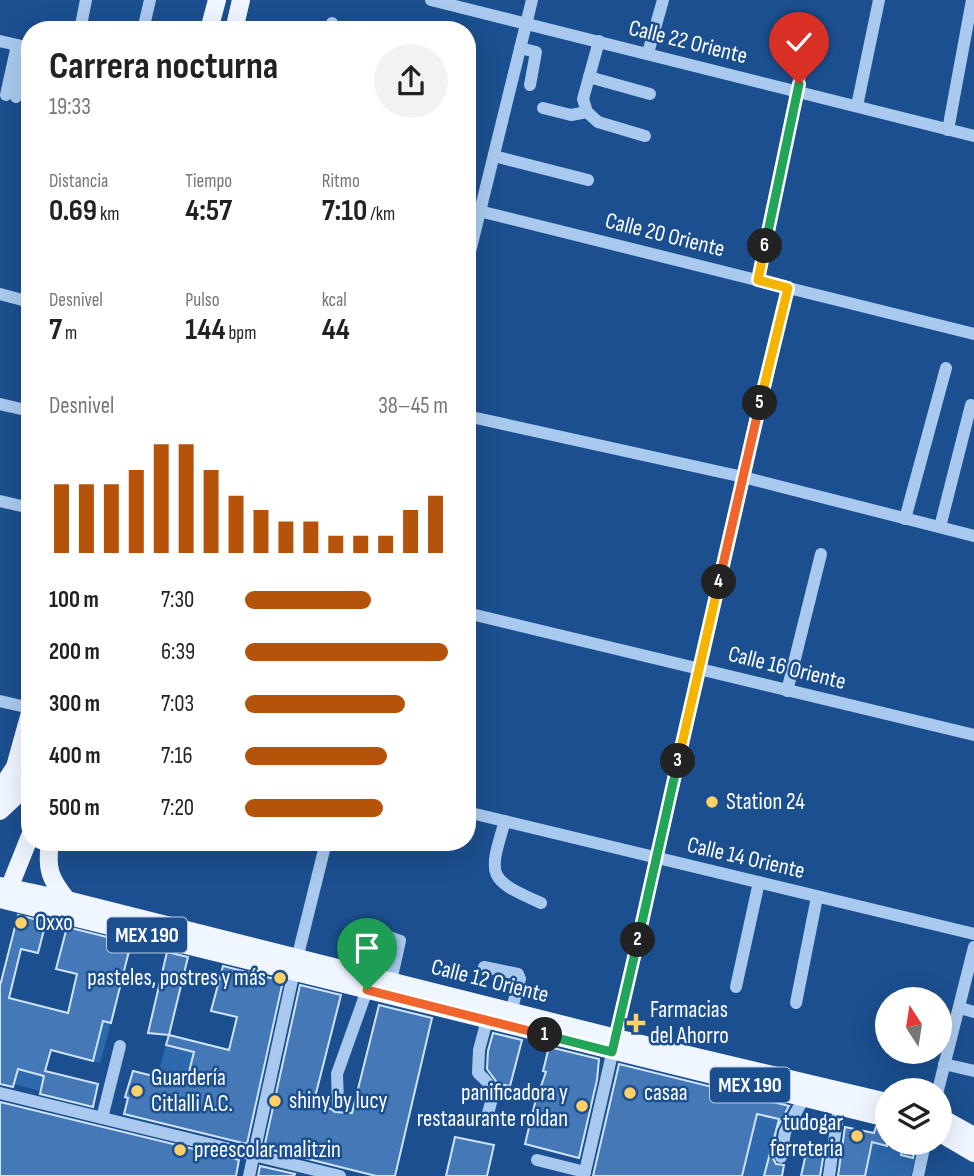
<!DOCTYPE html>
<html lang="es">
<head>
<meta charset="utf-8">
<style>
  body { margin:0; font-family:"Sofia Sans Condensed",sans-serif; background:#f2f2f2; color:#222; height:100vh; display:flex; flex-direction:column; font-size:26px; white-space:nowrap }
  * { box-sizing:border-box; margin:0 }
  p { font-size:23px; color:#767676 }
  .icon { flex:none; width:38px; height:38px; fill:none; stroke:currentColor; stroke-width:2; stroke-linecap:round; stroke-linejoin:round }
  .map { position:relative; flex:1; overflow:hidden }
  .panel { position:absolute; left:21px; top:21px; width:455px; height:830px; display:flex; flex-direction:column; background:#fff; border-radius:28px; box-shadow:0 7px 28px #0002 }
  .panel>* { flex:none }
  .needle { width:46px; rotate:348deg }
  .fabs { position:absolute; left:875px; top:987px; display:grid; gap:14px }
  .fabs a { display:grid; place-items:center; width:77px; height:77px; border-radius:50%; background:#fff; box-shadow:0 7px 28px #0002; font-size:35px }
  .pin { position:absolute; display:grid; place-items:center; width:60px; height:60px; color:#fff; margin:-72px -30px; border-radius:50% 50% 50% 0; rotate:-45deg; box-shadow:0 0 7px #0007 }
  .pin .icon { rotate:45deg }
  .km { position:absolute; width:35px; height:35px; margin:-18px; border-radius:50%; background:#222; color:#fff; font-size:19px; line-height:35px; text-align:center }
  .round { display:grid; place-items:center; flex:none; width:74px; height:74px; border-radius:37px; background:#f2f2f2 }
  .overview { display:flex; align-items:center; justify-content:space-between; height:119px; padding:0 28px }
  h1 { font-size:38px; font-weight:700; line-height:52px }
  .stats { display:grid; grid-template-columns:repeat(3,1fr); gap:10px; height:119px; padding:7px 28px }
  .stats div { display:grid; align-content:center }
  .stats b { font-size:30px; font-weight:700 }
  .stats small { font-size:19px; font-weight:400 }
  .stats p { font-size:19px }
  .chart { height:196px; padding:14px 28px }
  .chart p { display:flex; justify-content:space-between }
  .chart svg { width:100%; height:126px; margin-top:7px; stroke:#b45309; stroke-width:6 }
  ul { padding:0 28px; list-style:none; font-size:23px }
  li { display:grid; grid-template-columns:112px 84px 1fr; align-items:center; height:52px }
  li i { height:18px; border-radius:9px; background:#b45309 }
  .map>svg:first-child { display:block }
  .green { fill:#2e69ad }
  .building { fill:#4478b7; stroke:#cfe3fa; stroke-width:2 }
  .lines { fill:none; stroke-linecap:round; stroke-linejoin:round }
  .minor { stroke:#a9c9ee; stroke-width:12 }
  .major { stroke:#f0f6ff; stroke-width:18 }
  .split-1-casing { stroke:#fff; stroke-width:14 }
  .split-2-casing { stroke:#fff; stroke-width:14 }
  .split-3-casing { stroke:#fff; stroke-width:14 }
  .split-4-casing { stroke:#fff; stroke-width:14 }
  .split-5-casing { stroke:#fff; stroke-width:14 }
  .split-6-casing { stroke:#fff; stroke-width:14 }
  .split-7-casing { stroke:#fff; stroke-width:14 }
  .split-1 { stroke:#f0652b; stroke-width:9 }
  .split-2 { stroke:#22a559; stroke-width:9 }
  .split-3 { stroke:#22a559; stroke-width:9 }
  .split-4 { stroke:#f5b400; stroke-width:9 }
  .split-5 { stroke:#f0652b; stroke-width:9 }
  .split-6 { stroke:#f5b400; stroke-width:9 }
  .split-7 { stroke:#22a559; stroke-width:9 }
  .poi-dot { fill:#ffd166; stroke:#1b4f8f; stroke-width:2.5 }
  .labels { text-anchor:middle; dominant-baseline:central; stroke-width:5; stroke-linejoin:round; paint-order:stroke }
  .shield { fill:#1b4f8f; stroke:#bbcadd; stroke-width:2 }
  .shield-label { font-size:21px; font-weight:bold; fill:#fff }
  .street-label { font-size:23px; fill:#fff; stroke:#1b4f8f }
  .poi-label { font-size:23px; fill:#fff; stroke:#1b4f8f; text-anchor:start }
</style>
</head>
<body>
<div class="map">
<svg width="974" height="1176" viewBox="0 0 974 1176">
  <rect width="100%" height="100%" fill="#1b4f8f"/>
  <!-- green -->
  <g class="green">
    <polygon points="103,1021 111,1023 100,1063 93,1061"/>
    <polygon points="166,1045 225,1060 190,1068 186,1084 157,1076"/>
    <polygon points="18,1069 44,1076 40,1091 14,1084"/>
    <polygon points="757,1114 778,1119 765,1176 743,1176"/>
    <polygon points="872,1142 894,1147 896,1143 904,1143 901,1155 915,1158 911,1176 864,1176"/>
  </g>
  <!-- building -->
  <g class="building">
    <polygon points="18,915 46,922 38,953 21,949 9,998 68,1013 77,974 56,969 67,927 131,943 111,1023 103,1021 93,1061 51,1050 45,1071 98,1084 93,1107 40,1094 44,1076 18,1069 13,1087 0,1084 0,986"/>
    <polygon points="167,952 188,957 169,1035 148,1033"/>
    <polygon points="223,966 283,981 247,1144 124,1114 128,1098 125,1097 133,1071 186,1084 194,1052 166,1045 169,1035 229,1050 237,1017 211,1011"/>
    <polygon points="300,985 341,995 313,1105 331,1109 335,1112 352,1113 379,1005 432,1018 395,1176 376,1176 264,1148"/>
    <polygon points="493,1033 522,1040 510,1086 498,1084 487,1069 488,1051"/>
    <polygon points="549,1047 599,1059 597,1080 579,1158 525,1144 535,1103 546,1072 543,1071"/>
    <polygon points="619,1064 789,1106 776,1130 772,1156 776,1164 784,1165 782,1176 764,1176 779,1119 757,1114 742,1176 593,1176"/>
    <polygon points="0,1102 239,1160 236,1176 0,1176"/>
    <polygon points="845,1127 874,1133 876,1127 887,1129 887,1146 872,1142 865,1176 838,1176"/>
    <polygon points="455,1137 494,1145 487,1176 446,1176"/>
    <polygon points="904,1143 916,1143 913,1158 901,1155"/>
    <polygon points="807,1149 824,1152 820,1176 801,1176"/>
    <polygon points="260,1166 295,1174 294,1176 258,1176"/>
  </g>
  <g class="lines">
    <!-- minor -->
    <g class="minor">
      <polyline points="431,0 974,136"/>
      <polyline points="80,30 86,0"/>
      <polyline points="143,30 150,0"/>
      <polyline points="330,30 332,23"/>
      <polyline points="0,41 26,47 16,97"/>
      <polyline points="599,41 583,99 587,112 598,122 645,136"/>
      <polyline points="520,48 536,52 530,85"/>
      <polyline points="648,53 663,0"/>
      <polyline points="589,77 650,94"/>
      <polyline points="6,95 17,45"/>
      <polyline points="857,106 879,0"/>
      <polyline points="543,108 571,115 587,112"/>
      <polyline points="948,130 972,0"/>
      <polyline points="494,156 588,180"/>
      <polyline points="467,208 974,334"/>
      <polyline points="467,264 532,0"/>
      <polyline points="758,280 806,46"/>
      <polyline points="0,294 30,302"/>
      <polyline points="0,404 30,411"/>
      <polyline points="467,416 743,477 974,536"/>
      <polyline points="0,501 30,508"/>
      <polyline points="905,519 946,368"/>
      <polyline points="940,527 971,405"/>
      <polyline points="467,613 974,735"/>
      <polyline points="787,691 821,554"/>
      <polyline points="0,701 30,708"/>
      <polyline points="467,812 974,934"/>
      <path d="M505 821C488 877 487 879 541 903"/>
      <polyline points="370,930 400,941 391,981"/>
      <polyline points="484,967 518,974 520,979 511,1012"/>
      <polyline points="736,987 759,882"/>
      <polyline points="796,1003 817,897"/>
      <polyline points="960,1008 974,1012"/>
      <polyline points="944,1064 974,1071"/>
      <polyline points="938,1090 974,947"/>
      <polyline points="0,1093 340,1176"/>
      <polyline points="338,1104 337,1074 367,990"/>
      <polyline points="102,1118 120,1046"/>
      <path d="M486 1121C492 1096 499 1091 478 1073L479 1050 487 1020"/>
      <polyline points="781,1157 785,1132 804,1098"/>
      <polyline points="537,1160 585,1172"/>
      <polyline points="249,1176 294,971 326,842"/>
      <polyline points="584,1176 788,287"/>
      <polyline points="829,1176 839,1106"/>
      <polyline points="918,1176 925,1143"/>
    </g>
    <!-- major -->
    <g class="major">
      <polyline points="209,30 217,0"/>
      <polyline points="234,30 241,0"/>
      <polyline points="0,790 15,767 30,713"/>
      <polyline points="0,811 18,794 30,777"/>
      <path d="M50 842C46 869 50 879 67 900"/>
      <polyline points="0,886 67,900 616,1038 887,1102"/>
      <polyline points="3,895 12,881 30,836"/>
      <path d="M0 899C296 971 591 1047 887 1118"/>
      <polyline points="940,1117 974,1136"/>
      <polyline points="940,1133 974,1153"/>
    </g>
  </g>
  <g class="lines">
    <!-- split-1 casing -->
    <g class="split-1-casing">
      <polyline id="split-1" points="367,990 545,1035"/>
    </g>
    <!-- split-2 casing -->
    <g class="split-2-casing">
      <polyline id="split-2" points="545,1035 612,1052 638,940"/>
    </g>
    <!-- split-3 casing -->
    <g class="split-3-casing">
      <polyline id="split-3" points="638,940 678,761"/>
    </g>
    <!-- split-4 casing -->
    <g class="split-4-casing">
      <polyline id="split-4" points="678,761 719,582"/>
    </g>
    <!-- split-5 casing -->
    <g class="split-5-casing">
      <polyline id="split-5" points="719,582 760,403"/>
    </g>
    <!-- split-6 casing -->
    <g class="split-6-casing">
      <polyline id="split-6" points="760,403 788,288 758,280 765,246"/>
    </g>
    <!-- split-7 casing -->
    <g class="split-7-casing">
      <polyline id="split-7" points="765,246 799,84"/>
    </g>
    <!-- split-1 -->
    <use href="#split-1" class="split-1"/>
    <!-- split-2 -->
    <use href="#split-2" class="split-2"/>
    <!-- split-3 -->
    <use href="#split-3" class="split-3"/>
    <!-- split-4 -->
    <use href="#split-4" class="split-4"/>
    <!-- split-5 -->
    <use href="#split-5" class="split-5"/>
    <!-- split-6 -->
    <use href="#split-6" class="split-6"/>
    <!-- split-7 -->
    <use href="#split-7" class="split-7"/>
  </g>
  <!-- markers -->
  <g class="poi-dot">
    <circle cx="712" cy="802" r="7"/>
    <circle cx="21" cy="923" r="7"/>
    <circle cx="280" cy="978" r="7"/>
    <path d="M632.5 1012.5h7v7h7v7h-7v7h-7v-7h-7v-7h7z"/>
    <circle cx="137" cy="1091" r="7"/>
    <circle cx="630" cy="1093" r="7"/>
    <circle cx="275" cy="1101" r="7"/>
    <circle cx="582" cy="1106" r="7"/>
    <circle cx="857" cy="1136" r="7"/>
    <circle cx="180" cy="1150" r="7"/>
  </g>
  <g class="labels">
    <!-- shield labels -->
    <g class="shield">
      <rect x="107" y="917.5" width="80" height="35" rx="5"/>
      <rect x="710" y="1067.5" width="80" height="35" rx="5"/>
    </g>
    <g class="shield-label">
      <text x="147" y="935">MEX 190</text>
      <text x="750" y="1085">MEX 190</text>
    </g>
    <!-- street labels -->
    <g class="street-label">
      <text transform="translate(688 42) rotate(14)">Calle 22 Oriente</text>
      <text transform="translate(665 235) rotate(14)">Calle 20 Oriente</text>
      <text transform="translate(787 668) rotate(14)">Calle 16 Oriente</text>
      <text transform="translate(746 858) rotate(13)">Calle 14 Oriente</text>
      <text transform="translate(490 981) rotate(14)">Calle 12 Oriente</text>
    </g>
    <!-- poi labels -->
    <g class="poi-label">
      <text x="726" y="802">Station 24</text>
      <text x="35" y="923">Oxxo</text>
      <text x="266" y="978" text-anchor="end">pasteles, postres y más</text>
      <text x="650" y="1010">Farmacias<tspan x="650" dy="26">del Ahorro</tspan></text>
      <text x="151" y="1078">Guardería<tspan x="151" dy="26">Citlalli A.C.</tspan></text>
      <text x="568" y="1093" text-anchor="end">panificadora y<tspan x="568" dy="26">restaaurante roldan</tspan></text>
      <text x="644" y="1093">casaa</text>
      <text x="289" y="1101">shiny by lucy</text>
      <text x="843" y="1123" text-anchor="end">tudogar<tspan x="843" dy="26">ferreteria</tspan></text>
      <text x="194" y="1150">preescolar malitzin</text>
    </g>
  </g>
</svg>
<div class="fabs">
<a><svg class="needle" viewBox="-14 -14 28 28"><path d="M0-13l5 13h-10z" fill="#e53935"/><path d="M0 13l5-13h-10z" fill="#767676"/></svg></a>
<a><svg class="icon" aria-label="layers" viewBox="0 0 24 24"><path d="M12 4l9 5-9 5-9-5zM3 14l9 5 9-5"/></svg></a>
</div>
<div class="pin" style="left:367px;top:990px;background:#1e9e55"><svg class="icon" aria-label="arrive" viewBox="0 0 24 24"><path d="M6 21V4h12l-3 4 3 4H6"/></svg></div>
<div class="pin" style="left:799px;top:84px;background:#d93025"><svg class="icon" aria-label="check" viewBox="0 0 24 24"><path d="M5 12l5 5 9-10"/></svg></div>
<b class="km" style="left:545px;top:1035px">1</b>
<b class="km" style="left:638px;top:940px">2</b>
<b class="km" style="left:678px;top:761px">3</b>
<b class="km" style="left:719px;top:582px">4</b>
<b class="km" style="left:760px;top:403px">5</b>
<b class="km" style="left:765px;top:246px">6</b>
<section class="panel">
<div class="overview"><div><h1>Carrera nocturna</h1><p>19:33</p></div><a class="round"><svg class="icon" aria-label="share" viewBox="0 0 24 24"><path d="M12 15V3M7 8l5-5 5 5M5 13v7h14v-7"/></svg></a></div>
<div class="stats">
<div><p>Distancia</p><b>0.69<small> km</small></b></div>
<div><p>Tiempo</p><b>4:57</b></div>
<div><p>Ritmo</p><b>7:10<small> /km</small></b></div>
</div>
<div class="stats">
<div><p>Desnivel</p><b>7<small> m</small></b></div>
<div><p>Pulso</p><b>144<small> bpm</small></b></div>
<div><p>kcal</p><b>44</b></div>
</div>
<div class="chart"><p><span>Desnivel</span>38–45 m</p>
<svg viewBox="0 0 160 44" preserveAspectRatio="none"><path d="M5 44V20M15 44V20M25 44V20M35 44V15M45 44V6M55 44V6M65 44V15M75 44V24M85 44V29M95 44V33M105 44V33M115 44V38M125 44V38M135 44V38M145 44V29M155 44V24"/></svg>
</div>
<ul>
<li><b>100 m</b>7:30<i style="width:62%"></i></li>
<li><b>200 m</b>6:39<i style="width:100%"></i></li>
<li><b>300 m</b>7:03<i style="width:79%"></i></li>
<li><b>400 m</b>7:16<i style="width:70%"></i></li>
<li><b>500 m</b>7:20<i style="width:68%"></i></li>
</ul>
</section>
</div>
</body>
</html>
